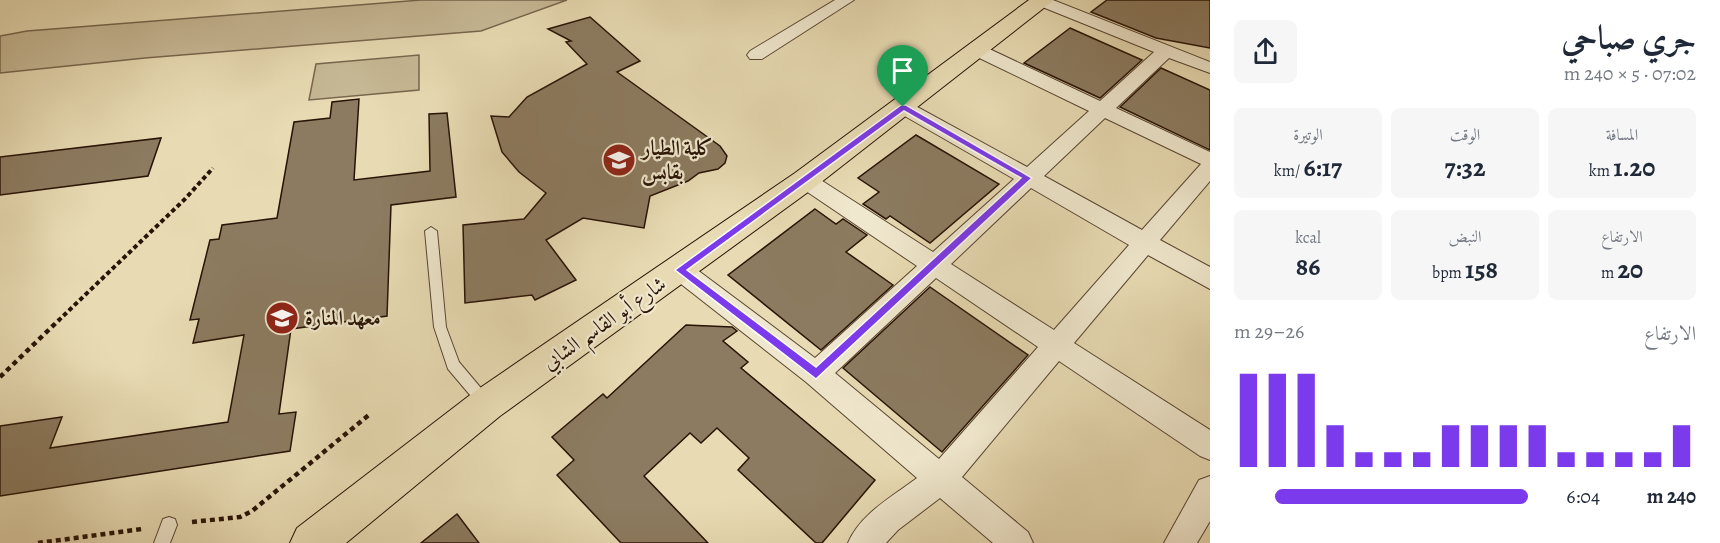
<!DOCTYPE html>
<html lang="ar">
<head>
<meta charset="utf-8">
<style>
  body { margin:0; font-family:Alegreya,Amiri,serif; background:#f6f6f7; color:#1f2937; direction:rtl; height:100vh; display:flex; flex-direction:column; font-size:22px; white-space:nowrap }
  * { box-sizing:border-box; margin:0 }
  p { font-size:20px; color:#747a83 }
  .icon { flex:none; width:33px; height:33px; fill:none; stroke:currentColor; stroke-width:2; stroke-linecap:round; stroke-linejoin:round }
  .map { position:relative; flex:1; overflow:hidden; direction:ltr }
  .panel { display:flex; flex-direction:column; background:#fff; width:510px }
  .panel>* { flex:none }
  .pin { position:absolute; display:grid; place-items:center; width:51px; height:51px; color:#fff; margin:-62px -26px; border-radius:50% 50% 50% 0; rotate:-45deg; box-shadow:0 0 6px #0007 }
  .pin .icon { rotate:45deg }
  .round { display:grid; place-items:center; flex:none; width:63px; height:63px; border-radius:9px; background:#f6f6f7 }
  .summary { display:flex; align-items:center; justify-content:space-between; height:102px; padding:0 24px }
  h1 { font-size:33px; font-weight:700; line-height:45px }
  .metrics { display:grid; grid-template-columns:repeat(3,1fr); gap:9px; height:102px; padding:6px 24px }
  .metrics div { display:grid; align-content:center; border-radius:9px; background:#f6f6f7; text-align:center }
  .metrics b { font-size:26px; font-weight:700 }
  .metrics small { font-size:16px; font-weight:400 }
  .metrics p { font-size:16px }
  .chart { height:168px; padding:12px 24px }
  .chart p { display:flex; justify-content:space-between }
  .chart svg { width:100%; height:108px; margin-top:6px; stroke:#7c3aed; stroke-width:6 }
  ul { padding:0 24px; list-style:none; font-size:20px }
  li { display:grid; grid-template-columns:96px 72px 1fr; align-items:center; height:45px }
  li i { height:15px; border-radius:8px; background:#7c3aed }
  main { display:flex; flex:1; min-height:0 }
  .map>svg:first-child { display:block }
  .green { fill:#c7b996; stroke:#78664e; stroke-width:1.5 }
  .building { fill:#8c7b60; stroke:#281306; stroke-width:1.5 }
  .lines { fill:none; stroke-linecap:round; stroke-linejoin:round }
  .service-casing { stroke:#584531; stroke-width:2 }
  .minor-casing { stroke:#584531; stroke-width:2 }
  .primary-casing { stroke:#281306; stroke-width:2 }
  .path-far1 { stroke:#281306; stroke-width:4; stroke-dasharray:4.5 3; stroke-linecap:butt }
  .path { stroke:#281306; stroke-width:4.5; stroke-dasharray:5 4; stroke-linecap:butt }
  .service { fill:#f0e8ce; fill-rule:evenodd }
  .minor { fill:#f0e8ce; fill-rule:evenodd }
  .primary { fill:#e8dbb3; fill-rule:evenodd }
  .route { fill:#7c3aed; stroke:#fff; stroke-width:1.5; fill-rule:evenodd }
  .labels { text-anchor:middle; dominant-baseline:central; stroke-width:4.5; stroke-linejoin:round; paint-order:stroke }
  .poi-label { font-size:21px; font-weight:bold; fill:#281306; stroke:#f0e8ce; text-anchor:start }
  .street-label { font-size:21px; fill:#281306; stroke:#f0e8ce }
</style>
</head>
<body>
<main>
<section class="panel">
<div class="summary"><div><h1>جري صباحي</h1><p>07:02 · 5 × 240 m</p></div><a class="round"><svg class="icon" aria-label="share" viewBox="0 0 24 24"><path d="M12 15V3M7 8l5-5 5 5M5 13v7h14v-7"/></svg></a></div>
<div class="metrics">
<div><p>المسافة</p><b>1.20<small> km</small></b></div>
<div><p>الوقت</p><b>7:32</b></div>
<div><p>الوتيرة</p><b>6:17<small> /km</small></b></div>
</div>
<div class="metrics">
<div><p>الارتفاع</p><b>20<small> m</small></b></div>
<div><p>النبض</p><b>158<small> bpm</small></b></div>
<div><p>kcal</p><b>86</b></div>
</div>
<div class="chart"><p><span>الارتفاع</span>26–29 m</p>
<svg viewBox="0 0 160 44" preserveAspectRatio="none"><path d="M5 44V6M15 44V6M25 44V6M35 44V27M45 44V38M55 44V38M65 44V38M75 44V27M85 44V27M95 44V27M105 44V27M115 44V38M125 44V38M135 44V38M145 44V38M155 44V27"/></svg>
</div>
<ul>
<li><b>240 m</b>6:04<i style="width:86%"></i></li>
</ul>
</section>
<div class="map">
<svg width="1210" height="543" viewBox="0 0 1210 543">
  <rect width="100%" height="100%" fill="#e8dbb3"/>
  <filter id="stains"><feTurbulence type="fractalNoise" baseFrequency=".00333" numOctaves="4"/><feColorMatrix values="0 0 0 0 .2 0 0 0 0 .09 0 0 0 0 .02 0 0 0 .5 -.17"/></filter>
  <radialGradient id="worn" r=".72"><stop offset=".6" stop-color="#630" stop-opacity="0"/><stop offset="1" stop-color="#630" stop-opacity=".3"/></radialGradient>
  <!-- green -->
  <g class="green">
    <polygon points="421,0 567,0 481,31 145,58 0,73 0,36 27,31"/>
    <polygon points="419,55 419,90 309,100 316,64"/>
  </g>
  <!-- building -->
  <g class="building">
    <polygon points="1107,0 1210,0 1210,48 1156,38 1091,12"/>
    <polygon points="590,17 640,61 617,72 720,146 727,156 725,163 718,169 699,173 688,181 650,196 644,228 583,218 546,240 576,280 535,300 532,295 465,303 463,225 524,219 546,193 519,172 502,152 491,116 509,117 527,97 587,64 566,42 571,41 548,29"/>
    <polygon points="1070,28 1142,60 1100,98 1024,63"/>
    <polygon points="1161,68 1210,90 1210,150 1120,107"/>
    <polygon points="359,99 354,180 430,171 429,114 447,113 456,197 391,205 387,316 291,329 279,414 296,412 290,451 0,496 0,426 62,417 50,448 228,422 244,335 193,343 199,319 190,320 210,240 219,239 222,225 277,218 294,122 330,118 332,102"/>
    <polygon points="916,135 999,184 930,243 890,216 886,219 863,204 879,192 858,178"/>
    <polygon points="161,138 148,176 0,195 0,157"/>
    <polygon points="815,209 836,224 843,219 867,235 846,252 893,285 821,350 728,275"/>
    <polygon points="930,287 1028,355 942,452 843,368"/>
    <polygon points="686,325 732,327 737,331 723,341 748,362 741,368 875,480 822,543 816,543 738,470 749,458 717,428 701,443 690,433 644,476 708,543 621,543 557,475 574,460 552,437 603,394 607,398"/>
    <polygon points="457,514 479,543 421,543"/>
  </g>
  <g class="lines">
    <!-- service casing -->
    <g class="service-casing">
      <g id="service">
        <polygon points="431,227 437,231 446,327 459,362 491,400 493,404 491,408 486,410 481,408 448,369 434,327 425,231"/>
        <polygon points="169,517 175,519 177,525 170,543 154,543 163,519"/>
      </g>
    </g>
    <!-- minor casing -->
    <g class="minor-casing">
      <g id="minor">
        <polygon points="835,0 854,0 762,59 750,59 747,55 750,51"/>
        <path d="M1034 0H1053L1210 62V73L1169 58 1116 108 1210 152V181L1160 240 1210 267V289L1148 255 1074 343 1210 430V460L1200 456 1059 361 962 477 1028 532 1033 543H993L940 498 898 530 886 543H848C860 514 893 496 917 478L806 382 672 277 668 270 672 263 680 261 688 263 815 358 917 266 797 185 794 180 797 175 805 172 813 175 933 252 1014 179 896 111 893 107 896 103H910L1027 167 1089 111 971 54 968 50 971 46H983L1100 101 1154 52 1035 4ZM1105 118 1201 164 1142 230 1044 176ZM1031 188 1129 245 1054 330 951 264ZM936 278 1038 347 939 459 835 373Z"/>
        <polygon points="1210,476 1210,521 1197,543 1164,543 1199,480"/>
      </g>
    </g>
    <!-- primary casing -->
    <g class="primary-casing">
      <polygon id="primary" points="1029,0 1054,0 815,187 500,416 346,543 290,543 297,528 474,392 795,173"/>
    </g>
    <!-- path-far1 -->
    <polyline class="path-far1" points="58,321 185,199 213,168"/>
    <!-- path -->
    <g class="path">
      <polyline points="0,377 59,320"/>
      <polyline points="192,522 240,517 252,511 370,414"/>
      <polyline points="38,543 142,529"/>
    </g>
    <!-- service -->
    <use href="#service" class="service"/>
    <!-- minor -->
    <use href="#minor" class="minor"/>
    <!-- primary -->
    <use href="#primary" class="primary"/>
  </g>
  <!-- route -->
  <path class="route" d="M901 105H906L1032 178 816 379 675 270ZM904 111 1021 178 816 367 687 270Z"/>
  <!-- icons -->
  <defs>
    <g id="school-disc" transform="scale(1.725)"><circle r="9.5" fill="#8f2418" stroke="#f0e8ce"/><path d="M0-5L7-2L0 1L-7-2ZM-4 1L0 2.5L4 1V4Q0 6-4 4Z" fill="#fff"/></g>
  </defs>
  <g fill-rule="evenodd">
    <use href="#school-disc" x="619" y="160"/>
    <use href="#school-disc" x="282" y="318"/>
  </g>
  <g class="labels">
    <!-- poi labels -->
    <g class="poi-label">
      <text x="642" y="148">كلية الطيار<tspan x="642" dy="24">بقابس</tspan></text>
      <text x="305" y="318">معهد المنارة</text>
    </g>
    <!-- street labels -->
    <g class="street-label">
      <text transform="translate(604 323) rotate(-35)">شارع أبو القاسم الشابي</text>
    </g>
  </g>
  <rect width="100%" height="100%" filter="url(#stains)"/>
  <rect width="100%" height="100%" fill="url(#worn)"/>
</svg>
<div class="pin" style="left:903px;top:107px;background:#1e9e55"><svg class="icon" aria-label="arrive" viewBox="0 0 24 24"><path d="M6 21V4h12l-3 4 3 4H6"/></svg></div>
</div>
</main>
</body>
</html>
